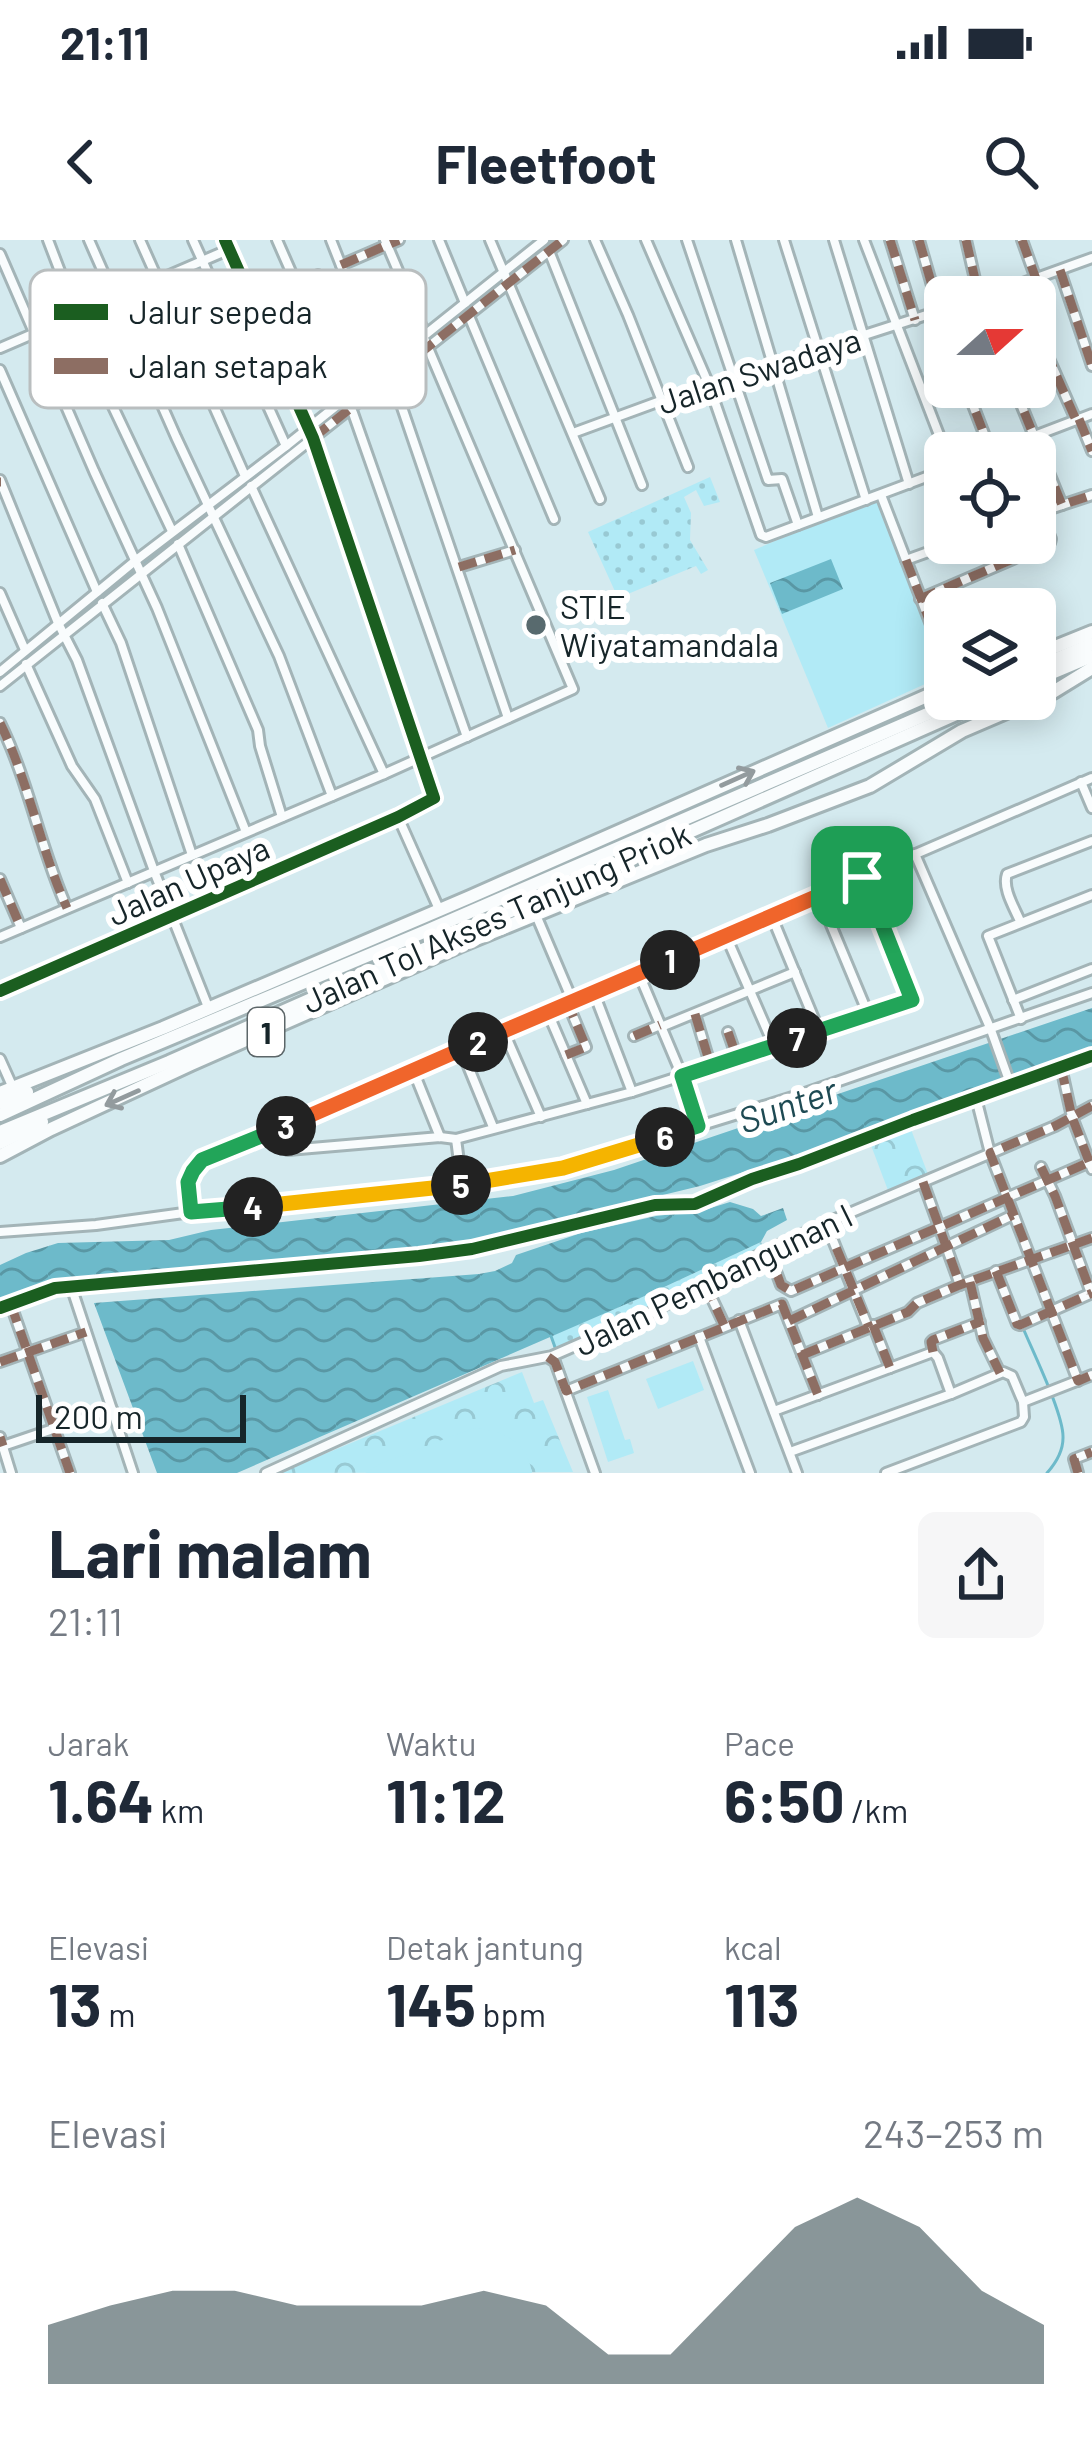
<!DOCTYPE html>
<html lang="id">
<head>
<meta charset="utf-8">
<style>
  body { margin:0; font-family:Barlow,sans-serif; background:#f6f6f7; color:#1f2937; height:100vh; display:flex; flex-direction:column; font-size:45px; white-space:nowrap }
  * { box-sizing:border-box; margin:0 }
  p { font-size:39px; color:#747a83 }
  .icon { flex:none; width:66px; height:66px; fill:none; stroke:currentColor; stroke-width:2; stroke-linecap:round; stroke-linejoin:round }
  .map { position:relative; height:1233px; overflow:hidden }
  .drawer { display:flex; flex-direction:column; background:#fff; flex:1 }
  .drawer>* { flex:none }
  .needle { width:78px; rotate:69deg }
  .buttons { position:absolute; left:924px; top:36px; display:grid; gap:24px }
  .buttons a { display:grid; place-items:center; width:132px; height:132px; border-radius:18px; background:#fff; box-shadow:0 6px 30px #0003; font-size:60px }
  .scale { position:absolute; left:36px; bottom:30px; width:210px; box-sizing:border-box; padding-left:12px; border:6px solid #162529; border-top:0; font-size:33px; line-height:42px; white-space:nowrap; color:#162529; -webkit-text-stroke:9px #fff; paint-order:stroke }
  .pin { position:absolute; display:grid; place-items:center; width:102px; height:102px; color:#fff; margin:-51px; border-radius:24px; box-shadow:0 6px 18px #0006 }
  .km { position:absolute; width:60px; height:60px; margin:-30px; border-radius:50%; background:#222; color:#fff; font-size:33px; line-height:60px; text-align:center }
  .round { display:grid; place-items:center; flex:none; width:126px; height:126px; border-radius:18px; background:#f6f6f7 }
  .summary { display:flex; align-items:center; justify-content:space-between; height:204px; padding:0 48px }
  h1 { font-size:66px; font-weight:700; line-height:90px }
  .metrics { display:grid; grid-template-columns:repeat(3,1fr); gap:18px; height:204px; padding:12px 48px }
  .metrics div { display:grid; align-content:center }
  .metrics b { font-size:60px; font-weight:700 }
  .metrics small { font-size:33px; font-weight:400 }
  .metrics p { font-size:33px }
  .chart { height:336px; padding:24px 48px }
  .chart p { display:flex; justify-content:space-between }
  .chart svg { width:100%; height:216px; margin-top:12px; fill:#586a6e; opacity:.7 }
  .status { display:flex; justify-content:space-between; align-items:center; height:84px; padding:0 60px; background:#fff; direction:ltr }
  .status svg { height:33px; fill:currentColor }
  header { display:flex; justify-content:space-between; align-items:center; height:156px; padding:0 48px; background:#fff; font-size:54px; font-weight:700 }
  .map>svg:first-child { display:block }
  .grass { fill:url(#grass-dots) }
  .park { fill:url(#park-crowns) }
  .pitch { fill:#b1eaf6 }
  .water { fill:url(#water-waves) }
  .lines { fill:none; stroke-linecap:round; stroke-linejoin:round }
  .stream { stroke:#6dbaca; stroke-width:3 }
  .minor-casing { stroke:#a3b4b7; stroke-width:14 }
  .highway-casing { stroke:#a3b4b7; stroke-width:18 }
  .minor { stroke:#f9fcfd; stroke-width:8 }
  .highway { stroke:#f9fcfd; stroke-width:12 }
  .quiet { stroke:#8d6e63; stroke-width:9; stroke-dasharray:18 9; stroke-linecap:butt }
  .cycleway-casing { stroke:#fff; stroke-width:20 }
  .cycleway { stroke:#1b5e20; stroke-width:12 }
  .oneway { stroke:#939b9e }
  .split-1-casing { stroke:#fff; stroke-width:24 }
  .split-2-casing { stroke:#fff; stroke-width:24 }
  .split-3-casing { stroke:#fff; stroke-width:24 }
  .split-4-casing { stroke:#fff; stroke-width:24 }
  .split-5-casing { stroke:#fff; stroke-width:24 }
  .split-6-casing { stroke:#fff; stroke-width:24 }
  .split-7-casing { stroke:#fff; stroke-width:24 }
  .split-8-casing { stroke:#fff; stroke-width:24 }
  .split-9-casing { stroke:#fff; stroke-width:24 }
  .split-1 { stroke:#f0652b; stroke-width:15 }
  .split-2 { stroke:#f0652b; stroke-width:15 }
  .split-3 { stroke:#f0652b; stroke-width:15 }
  .split-4 { stroke:#22a559; stroke-width:15 }
  .split-5 { stroke:#f5b400; stroke-width:15 }
  .split-6 { stroke:#f5b400; stroke-width:15 }
  .split-7 { stroke:#22a559; stroke-width:15 }
  .split-8 { stroke:#22a559; stroke-width:15 }
  .split-9 { stroke:#f5b400; stroke-width:15 }
  .poi-dot { fill:#586a6e; stroke:#fff; stroke-width:4.5 }
  .labels { text-anchor:middle; dominant-baseline:central; stroke-width:12; stroke-linejoin:round; paint-order:stroke }
  .shield { fill:#fff; stroke:#5c6669; stroke-width:3 }
  .shield-label { font-size:30px; font-weight:bold; fill:#162529 }
  .street-label { font-size:33px; fill:#162529; stroke:#fff }
  .poi-label { font-size:33px; fill:#162529; stroke:#fff; text-anchor:start }
  .water-label { font-size:36px; font-style:italic; fill:#1e4a53; stroke:#fff }
  .key { fill:#fff; stroke:#b9bebf; stroke-width:3 }
  .key-label { font-size:33px; fill:#162529 }
</style>
</head>
<body>
<div class="status"><b>21:11</b><svg viewBox="0 0 49 12"><path d="M0 12V9h3v3zM5 12V6h3v6zM10 12V3h3v9zM15 12V0h3v12zM26 1h20v11H26zM47 4h2v5h-2z"/></svg></div>
<header><svg class="icon" aria-label="back" viewBox="0 0 24 24"><path d="M15 5l-7 7 7 7"/></svg>Fleetfoot<svg class="icon" aria-label="search" viewBox="0 0 24 24"><circle cx="10" cy="10" r="6"/><path d="M15 15l6 6"/></svg></header>
<div class="map">
<svg width="1092" height="1233" viewBox="0 0 1092 1233">
  <defs>
    <pattern id="grass-dots" width="8" height="8" patternUnits="userSpaceOnUse" patternTransform="scale(3)"><rect width="8" height="8" fill="#b1eaf6"/><path d="M2 2h.1M6 6h.1" fill="none" stroke="#98c9d3" stroke-width="1.8" stroke-linecap="round"/></pattern>
    <pattern id="park-crowns" width="20" height="18" patternUnits="userSpaceOnUse" patternTransform="scale(3)"><rect width="20" height="18" fill="#b1eaf6"/><path d="M2 6a3 3 0 1 1 6 0M12 15a3 3 0 1 1 6 0" fill="none" stroke="#98c9d3"/></pattern>
    <pattern id="water-waves" width="16" height="10" patternUnits="userSpaceOnUse" patternTransform="scale(3)"><rect width="16" height="10" fill="#6dbaca"/><path d="M0 5q4-4 8 0t8 0" fill="none" stroke="#5997a4"/></pattern>
  </defs>
  <rect width="100%" height="100%" fill="#d4eaef"/>
  <!-- grass -->
  <g class="grass">
    <polygon points="710,237 720,262 704,266 696,250 684,257 691,273 690,300 708,330 701,334 696,326 618,358 588,292"/>
    <polygon points="761,1002 766,1011 555,1111 551,1096 647,1055"/>
  </g>
  <!-- park -->
  <g class="park">
    <polygon points="909,884 929,937 889,953 869,900"/>
    <polygon points="522,1132 534,1163 543,1160 573,1232 279,1233"/>
  </g>
  <!-- pitch -->
  <g class="pitch">
    <polygon points="879,257 945,425 945,435 828,488 754,310"/>
    <polygon points="693,1121 704,1150 658,1169 646,1139"/>
    <polygon points="608,1150 625,1200 630,1199 634,1213 608,1222 587,1157"/>
    <path d="M473 1188C502 1190 527 1201 532 1233H365L380 1224Z"/>
  </g>
  <!-- water -->
  <g class="water">
    <polygon points="831,319 843,349 782,374 770,343"/>
    <polygon points="1092,768 1092,810 809,911 700,946 452,1006 93,1036 43,1044 0,1062 0,1025 26,1013 58,1003 169,1000 211,990 513,956 614,930"/>
    <polygon points="730,962 753,969 761,976 783,968 787,980 767,991 761,1002 647,1055 237,1233 157,1233 94,1063 479,1034 495,1031 512,1023 516,1015 581,993 656,976 701,971"/>
  </g>
  <g class="lines">
    <!-- stream -->
    <g class="stream">
      <polyline points="510,35 553,0"/>
      <polyline points="392,128 503,41"/>
      <polyline points="143,325 385,134"/>
      <polyline points="0,437 135,330"/>
      <polyline points="551,1096 600,1233"/>
      <path d="M1047 1233C1055 1224 1063 1211 1063 1198 1064 1175 1033 1112 1023 1088L1092 1058"/>
    </g>
    <!-- minor casing -->
    <g class="minor-casing">
      <g id="minor">
        <polyline points="48,0 107,154 172,291"/>
        <polyline points="89,0 176,197 279,416 332,556"/>
        <polyline points="140,0 245,236"/>
        <polyline points="193,0 286,206"/>
        <polyline points="277,0 353,173 467,497"/>
        <polyline points="331,0 363,81 393,141 508,478"/>
        <polyline points="385,0 425,94"/>
        <polyline points="439,0 465,63"/>
        <polyline points="490,0 600,259"/>
        <polyline points="595,0 628,75 688,227"/>
        <polyline points="646,0 709,145 761,295 766,297 945,230"/>
        <polyline points="687,0 768,240 782,239 798,285"/>
        <polyline points="736,0 818,277"/>
        <polyline points="784,0 866,260"/>
        <polyline points="834,0 909,244"/>
        <polyline points="864,0 946,213"/>
        <polyline points="890,0 915,80"/>
        <polyline points="919,0 945,91"/>
        <polyline points="966,0 979,57"/>
        <polyline points="1022,0 1036,39"/>
        <polyline points="549,11 642,245"/>
        <polyline points="0,14 94,231 157,368 246,592"/>
        <polyline points="341,25 399,0"/>
        <polyline points="1060,31 1092,126"/>
        <polyline points="984,57 1092,18"/>
        <polyline points="255,64 318,35"/>
        <polyline points="469,76 554,279"/>
        <polyline points="1035,87 1076,180"/>
        <polyline points="0,108 230,9"/>
        <polyline points="0,130 97,352"/>
        <polyline points="966,147 991,212"/>
        <polyline points="1014,147 1062,265"/>
        <polyline points="1079,179 1092,211"/>
        <polyline points="573,193 663,160 945,69"/>
        <polyline points="990,213 1092,174"/>
        <polyline points="0,240 58,383 77,420 154,631 208,767"/>
        <polyline points="251,246 384,534"/>
        <polyline points="881,255 945,421"/>
        <polyline points="1035,274 1092,255"/>
        <polyline points="178,304 258,490 260,506 282,577"/>
        <polyline points="906,320 953,303"/>
        <polyline points="459,327 515,310"/>
        <polyline points="0,353 25,410"/>
        <polyline points="920,359 1050,303 1051,299 1035,260"/>
        <polyline points="102,363 121,403 192,615"/>
        <polyline points="26,424 72,526 95,559 128,643"/>
        <polyline points="0,432 135,321 286,206 544,0"/>
        <polyline points="0,446 563,0"/>
        <path d="M0 483C29 542 40 608 67 668"/>
        <polyline points="1081,542 1092,568"/>
        <polyline points="398,577 439,669"/>
        <polyline points="915,614 991,790 1011,846"/>
        <polyline points="0,639 21,688"/>
        <polyline points="819,656 869,776"/>
        <polyline points="536,675 573,762"/>
        <polyline points="772,677 819,791"/>
        <path d="M1020 681C1014 667 1002 648 1007 634L1092 601"/>
        <polyline points="726,696 774,806"/>
        <polyline points="0,697 384,534 573,449 423,96"/>
        <polyline points="639,734 682,836 698,886"/>
        <polyline points="0,751 398,577 434,558 313,198 225,0"/>
        <polyline points="594,753 632,852"/>
        <polyline points="1013,760 1092,729"/>
        <polyline points="548,773 587,864"/>
        <polyline points="695,774 711,827"/>
        <polyline points="1021,779 988,696 1092,655"/>
        <polyline points="661,787 795,732"/>
        <polyline points="504,792 541,877"/>
        <polyline points="728,792 737,818"/>
        <polyline points="634,796 660,785"/>
        <polyline points="461,809 493,887"/>
        <polyline points="566,815 586,807 568,764"/>
        <polyline points="0,819 13,848"/>
        <polyline points="1061,827 1072,877 1092,929"/>
        <polyline points="413,830 440,897"/>
        <polyline points="976,858 990,913 1078,1141"/>
        <polyline points="282,889 288,910 440,897 456,899 632,852 910,762 912,757 862,637"/>
        <polyline points="456,899 462,945"/>
        <polyline points="1041,927 1055,956 1091,1053"/>
        <polyline points="923,942 960,1045"/>
        <path d="M191 972C189 949 186 932 206 918L281 888 1092 538"/>
        <polyline points="826,983 868,1087"/>
        <polyline points="0,992 96,985 191,972 282,965 462,945 563,928 796,856 1092,753"/>
        <polyline points="768,1010 781,1045 791,1051 1092,921"/>
        <polyline points="996,1031 1017,1084 1020,1085 1092,1053"/>
        <polyline points="970,1042 983,1098 1000,1133"/>
        <polyline points="705,1044 725,1086"/>
        <polyline points="71,1046 133,1233"/>
        <polyline points="11,1065 70,1233"/>
        <polyline points="0,1068 55,1048 419,1016 472,1009 655,965 695,964 752,939 799,924 913,880 1092,816"/>
        <polyline points="739,1080 797,1233"/>
        <polyline points="789,1081 1013,975"/>
        <polyline points="873,1085 890,1128"/>
        <polyline points="699,1097 750,1233"/>
        <polyline points="933,1112 931,1102 933,1100 980,1082"/>
        <polyline points="802,1115 908,1072 917,1063 957,1046 1092,998"/>
        <polyline points="549,1118 555,1122 595,1233"/>
        <polyline points="0,1122 86,1092"/>
        <polyline points="566,1151 782,1064 818,1155"/>
        <polyline points="774,1171 933,1112 938,1118 951,1154"/>
        <polyline points="0,1197 11,1233"/>
        <polyline points="3,1206 112,1169"/>
        <polyline points="790,1212 951,1154 1003,1132 1012,1136 1023,1162"/>
        <polyline points="266,1233 501,1126 552,1116 648,1074 768,1010 826,983 1055,886 1092,866"/>
        <polyline points="886,1233 1021,1182 1024,1177 1023,1162 1092,1135"/>
        <polyline points="1078,1233 1074,1219 1092,1212"/>
      </g>
    </g>
    <!-- highway casing -->
    <g class="highway-casing">
      <g id="highway">
        <polyline points="1035,415 1092,392"/>
        <polyline points="1035,428 1092,404"/>
        <polyline points="1035,440 1092,416"/>
        <polyline points="982,471 1010,459"/>
        <polyline points="0,853 163,788 470,657 945,448"/>
        <polyline points="0,863 27,852"/>
        <polyline points="0,875 121,819 426,691 962,459"/>
        <polyline points="0,892 169,822 990,459"/>
        <polyline points="0,903 42,882"/>
        <polyline points="0,916 51,889 191,824 459,706 706,605 768,585 870,546 962,491 1053,452 1092,428"/>
      </g>
    </g>
    <!-- minor -->
    <use href="#minor" class="minor"/>
    <!-- highway -->
    <use href="#highway" class="highway"/>
    <!-- quiet -->
    <g class="quiet">
      <polyline points="890,0 915,80"/>
      <polyline points="919,0 945,91"/>
      <polyline points="966,0 979,57"/>
      <polyline points="1022,0 1036,39"/>
      <polyline points="341,25 399,0"/>
      <polyline points="1060,30 1092,126"/>
      <polyline points="1018,45 1023,57"/>
      <polyline points="1035,87 1076,180"/>
      <polyline points="966,147 991,212"/>
      <polyline points="1014,147 1062,265 1092,255"/>
      <polyline points="1079,179 1092,211"/>
      <polyline points="313,198 563,0"/>
      <polyline points="1013,204 1016,213"/>
      <polyline points="0,242 1,242"/>
      <polyline points="906,320 945,421"/>
      <polyline points="459,327 515,310"/>
      <polyline points="920,359 1050,303 1051,299 1035,260"/>
      <path d="M0 483C29 542 40 608 67 668"/>
      <polyline points="0,639 21,688"/>
      <polyline points="695,774 711,827"/>
      <polyline points="728,792 737,818"/>
      <polyline points="634,796 660,785"/>
      <polyline points="566,815 586,807 568,764"/>
      <polyline points="1061,827 1072,877 1092,929"/>
      <polyline points="1092,866 1055,886 990,913 1078,1141 1092,1135"/>
      <polyline points="281,888 287,910"/>
      <polyline points="1041,927 1055,956 1091,1053"/>
      <polyline points="923,942 960,1045"/>
      <polyline points="826,983 869,1087"/>
      <polyline points="768,1010 781,1045 791,1051 1092,921"/>
      <polyline points="996,1031 1017,1084 1020,1085 1092,1053"/>
      <polyline points="970,1042 983,1098 1000,1133"/>
      <polyline points="705,1044 725,1087"/>
      <polyline points="11,1065 70,1233"/>
      <polyline points="789,1081 1013,975"/>
      <polyline points="873,1085 890,1128"/>
      <polyline points="933,1112 931,1102 933,1100 980,1082"/>
      <polyline points="802,1115 908,1072 917,1063 957,1046 1092,998"/>
      <polyline points="548,1117 555,1122 566,1151 782,1064 818,1155"/>
      <polyline points="0,1122 86,1092"/>
      <polyline points="0,1197 3,1206"/>
      <polyline points="1078,1233 1074,1219 1092,1212"/>
    </g>
    <!-- cycleway casing -->
    <g class="cycleway-casing">
      <g id="cycleway">
        <polyline points="0,751 398,577 434,558 313,198 225,0"/>
        <polyline points="0,1068 55,1048 419,1016 472,1009 655,965 695,964 752,939 799,924 913,880 1092,816"/>
      </g>
    </g>
    <!-- cycleway -->
    <use href="#cycleway" class="cycleway"/>
  </g>
  <!-- one-way arrows -->
  <defs><path id="oneway-shaft" d="M-6 0H5M1.5-3L5.5 0L1.5 3" fill="none" stroke-width="1.6" stroke-linecap="round" stroke-linejoin="round" transform="scale(3)"/></defs>
  <g class="oneway">
    <use href="#oneway-shaft" transform="translate(738 538) rotate(-24)"/>
    <use href="#oneway-shaft" transform="translate(122 858) rotate(156)"/>
  </g>
  <g class="lines">
    <!-- split-1 casing -->
    <g class="split-1-casing">
      <polyline id="split-1" points="670,720 862,637"/>
    </g>
    <!-- split-2 casing -->
    <g class="split-2-casing">
      <polyline id="split-2" points="478,802 670,720"/>
    </g>
    <!-- split-3 casing -->
    <g class="split-3-casing">
      <polyline id="split-3" points="286,886 478,802"/>
    </g>
    <!-- split-4 casing -->
    <g class="split-4-casing">
      <polyline id="split-4" points="253,967 191,972 188,942 193,931 202,920 286,886"/>
    </g>
    <!-- split-5 casing -->
    <g class="split-5-casing">
      <polyline id="split-5" points="253,967 461,945"/>
    </g>
    <!-- split-6 casing -->
    <g class="split-6-casing">
      <polyline id="split-6" points="461,945 563,928 665,897"/>
    </g>
    <!-- split-7 casing -->
    <g class="split-7-casing">
      <polyline id="split-7" points="665,897 698,886 682,836 797,798"/>
    </g>
    <!-- split-8 casing -->
    <g class="split-8-casing">
      <polyline id="split-8" points="797,798 912,760 880,679"/>
    </g>
    <!-- split-9 casing -->
    <g class="split-9-casing">
      <polyline id="split-9" points="862,637 880,679"/>
    </g>
    <!-- split-1 -->
    <use href="#split-1" class="split-1"/>
    <!-- split-2 -->
    <use href="#split-2" class="split-2"/>
    <!-- split-3 -->
    <use href="#split-3" class="split-3"/>
    <!-- split-4 -->
    <use href="#split-4" class="split-4"/>
    <!-- split-5 -->
    <use href="#split-5" class="split-5"/>
    <!-- split-6 -->
    <use href="#split-6" class="split-6"/>
    <!-- split-7 -->
    <use href="#split-7" class="split-7"/>
    <!-- split-8 -->
    <use href="#split-8" class="split-8"/>
    <!-- split-9 -->
    <use href="#split-9" class="split-9"/>
  </g>
  <!-- markers -->
  <circle class="poi-dot" cx="536" cy="385" r="12"/>
  <g class="labels">
    <!-- shield labels -->
    <rect class="shield" x="248" y="768" width="36" height="48" rx="9"/>
    <g class="shield-label">
      <text x="266" y="792">1</text>
    </g>
    <!-- street labels -->
    <g class="street-label">
      <text transform="translate(759 130) rotate(-18)">Jalan Swadaya</text>
      <text transform="translate(188 640) rotate(-24)">Jalan Upaya</text>
      <text transform="translate(496 677) rotate(-24)">Jalan Tol Akses Tanjung Priok</text>
      <text transform="translate(713 1039) rotate(-26)">Jalan Pembangunan I</text>
    </g>
    <!-- poi labels -->
    <g class="poi-label">
      <text x="560" y="366">STIE<tspan x="560" dy="38">Wiyatamandala</tspan></text>
    </g>
    <!-- water labels -->
    <g class="water-label">
      <text transform="translate(787 864) rotate(-19)">Sunter</text>
    </g>
  </g>
  <!-- legend -->
  <rect x="30" y="30" width="396" height="138" rx="18" class="key"/>
  <rect x="54" y="64" width="54" height="16" fill="#1b5e20"/>
  <rect x="54" y="118" width="54" height="16" fill="#8d6e63"/>
  <g class="key-label">
    <text x="129" y="84">Jalur sepeda</text>
    <text x="129" y="138">Jalan setapak</text>
  </g>
</svg>
<div class="buttons">
<a><svg class="needle" viewBox="-14 -14 28 28"><path d="M0-13l5 13h-10z" fill="#e53935"/><path d="M0 13l5-13h-10z" fill="#747a83"/></svg></a>
<a><svg class="icon" aria-label="locate" viewBox="0 0 24 24"><circle cx="12" cy="12" r="6"/><path d="M12 2v4M12 18v4M2 12h4M18 12h4"/></svg></a>
<a><svg class="icon" aria-label="layers" viewBox="0 0 24 24"><path d="M12 4l9 5-9 5-9-5zM3 14l9 5 9-5"/></svg></a>
</div>
<div class="scale">200 m</div>
<div class="pin" style="left:862px;top:637px;background:#1e9e55"><svg class="icon" aria-label="arrive" viewBox="0 0 24 24"><path d="M6 21V4h12l-3 4 3 4H6"/></svg></div>
<b class="km" style="left:670px;top:720px">1</b>
<b class="km" style="left:478px;top:802px">2</b>
<b class="km" style="left:286px;top:886px">3</b>
<b class="km" style="left:253px;top:967px">4</b>
<b class="km" style="left:461px;top:945px">5</b>
<b class="km" style="left:665px;top:897px">6</b>
<b class="km" style="left:797px;top:798px">7</b>
</div>
<section class="drawer">
<div class="summary"><div><h1>Lari malam</h1><p>21:11</p></div><a class="round"><svg class="icon" aria-label="share" viewBox="0 0 24 24"><path d="M12 15V3M7 8l5-5 5 5M5 13v7h14v-7"/></svg></a></div>
<div class="metrics">
<div><p>Jarak</p><b>1.64<small> km</small></b></div>
<div><p>Waktu</p><b>11:12</b></div>
<div><p>Pace</p><b>6:50<small> /km</small></b></div>
</div>
<div class="metrics">
<div><p>Elevasi</p><b>13<small> m</small></b></div>
<div><p>Detak jantung</p><b>145<small> bpm</small></b></div>
<div><p>kcal</p><b>113</b></div>
</div>
<div class="chart"><p><span>Elevasi</span>243–253 m</p>
<svg viewBox="0 0 160 44" preserveAspectRatio="none"><path d="M0 44V32L10 28L20 25L30 25L40 28L50 28L60 28L70 25L80 28L90 38L100 38L110 25L120 12L130 6L140 12L150 25L160 32V44z"/></svg>
</div>
</section>
</body>
</html>
